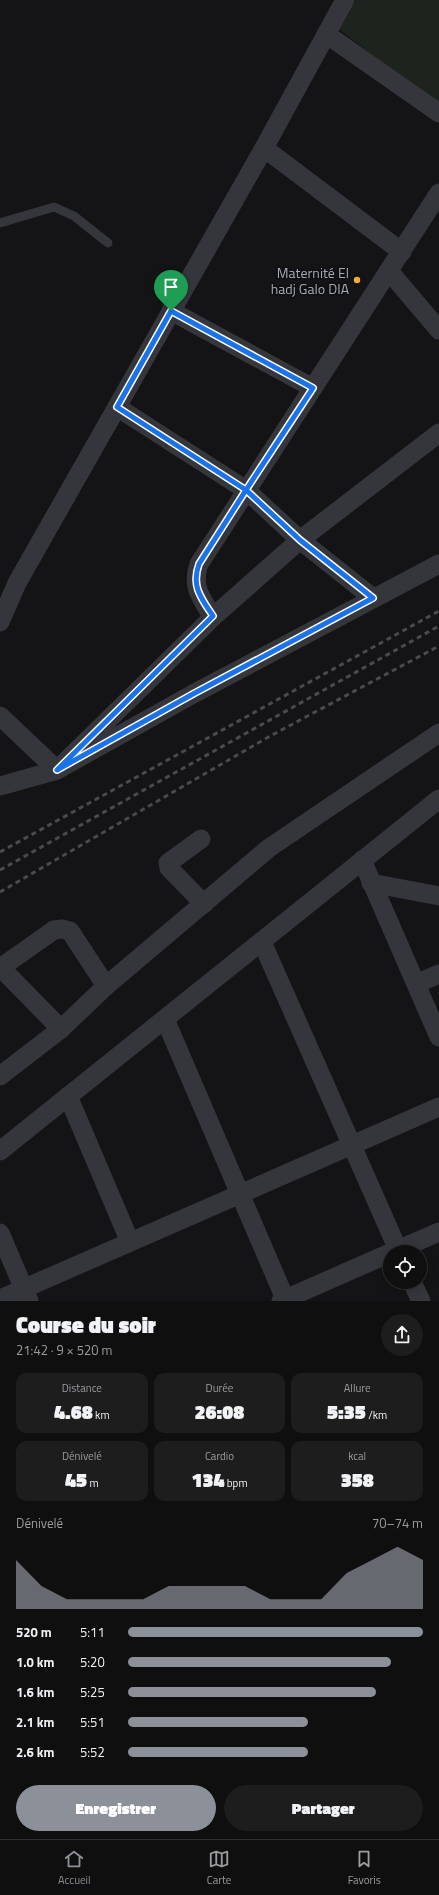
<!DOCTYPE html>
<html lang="fr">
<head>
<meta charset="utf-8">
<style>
  body { margin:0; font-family:"Titillium Web",sans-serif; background:#1d1d1e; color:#f1f3f6; height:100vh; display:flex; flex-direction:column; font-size:15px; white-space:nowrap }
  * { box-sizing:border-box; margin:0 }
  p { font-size:13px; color:#9b9c9f }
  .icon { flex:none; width:22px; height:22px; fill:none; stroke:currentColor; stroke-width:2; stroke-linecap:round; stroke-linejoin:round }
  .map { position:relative; height:1301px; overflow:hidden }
  .sheet { display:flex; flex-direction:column; background:#0f0f10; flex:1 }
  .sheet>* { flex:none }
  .controls { position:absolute; left:383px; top:1245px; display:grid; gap:8px }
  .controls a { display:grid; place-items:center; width:44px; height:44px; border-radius:50%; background:#0f0f10; box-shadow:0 2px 10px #0003,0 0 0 1px #2f2f30; font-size:20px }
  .pin { position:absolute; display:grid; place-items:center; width:34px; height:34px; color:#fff; margin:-41px -17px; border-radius:50% 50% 50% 0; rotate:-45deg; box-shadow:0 0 4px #0007 }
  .pin .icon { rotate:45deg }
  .round { display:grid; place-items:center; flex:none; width:42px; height:42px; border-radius:21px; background:#1d1d1e }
  .headline { display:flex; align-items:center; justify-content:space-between; height:68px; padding:0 16px }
  h1 { font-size:22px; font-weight:800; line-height:30px }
  .metrics { display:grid; grid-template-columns:repeat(3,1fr); gap:6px; height:68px; padding:4px 16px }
  .metrics div { display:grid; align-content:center; border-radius:10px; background:#1d1d1e; text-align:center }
  .metrics b { font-size:20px; font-weight:800 }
  .metrics small { font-size:11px; font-weight:400 }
  .metrics p { font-size:11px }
  .chart { height:112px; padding:8px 16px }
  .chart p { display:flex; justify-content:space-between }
  .chart svg { width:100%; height:72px; margin-top:4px; fill:#8c9099; opacity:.7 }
  .primary-button { display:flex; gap:8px; margin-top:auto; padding:8px 16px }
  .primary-button a { flex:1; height:46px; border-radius:24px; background:#8c9099; color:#fff; font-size:16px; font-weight:800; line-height:46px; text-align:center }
  .primary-button a+a { background:#1d1d1e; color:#f1f3f6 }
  ul { padding:0 16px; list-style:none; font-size:13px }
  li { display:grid; grid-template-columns:64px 48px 1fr; align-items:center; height:30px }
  li i { height:10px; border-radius:5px; background:#8c9099 }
  .dock { display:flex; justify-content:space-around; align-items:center; height:56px; border-top:1px solid #2f2f30; background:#0f0f10; font-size:11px; color:#9b9c9f }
  .dock a { display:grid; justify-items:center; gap:2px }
  .dock .active { color:#8c9099 }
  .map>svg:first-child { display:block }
  .green { fill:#1c241d }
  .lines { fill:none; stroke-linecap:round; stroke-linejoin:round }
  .lane { stroke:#35363b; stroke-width:9 }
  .street { stroke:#35363b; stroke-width:19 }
  .rail { stroke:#484a50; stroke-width:3; stroke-dasharray:5 4; stroke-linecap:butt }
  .route-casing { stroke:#fff; stroke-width:8 }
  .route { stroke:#1a73e8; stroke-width:5 }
  .poi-dot { fill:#f5ab2d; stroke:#0f0f11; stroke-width:1.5 }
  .labels { text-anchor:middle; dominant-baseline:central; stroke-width:3; stroke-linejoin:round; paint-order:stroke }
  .poi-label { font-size:14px; fill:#a5abb6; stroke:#0f0f11; text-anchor:end }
</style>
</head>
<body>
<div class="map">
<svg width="439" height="1301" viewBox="0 0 439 1301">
  <rect width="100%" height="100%" fill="#141416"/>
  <!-- green -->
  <polygon class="green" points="356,0 439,0 439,106 340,30"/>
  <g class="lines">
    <!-- lane -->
    <polyline class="lane" points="0,223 54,207 74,216 108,243"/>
    <!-- street -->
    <g class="street">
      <polyline points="326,34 439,113"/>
      <polyline points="264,148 402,252"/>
      <polyline points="389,271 439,330"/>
      <polyline points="171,311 313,388"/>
      <polyline points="117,407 246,490 300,540 373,598"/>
      <path d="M213 617C201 598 191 586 199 564L439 193"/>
      <polyline points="0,622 17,583 264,148 345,0"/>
      <polyline points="0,716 57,770 213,617 300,540 439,433"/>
      <polyline points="0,786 57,770 193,694 439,564"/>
      <polyline points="201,839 168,863 169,868 204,904"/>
      <polyline points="362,860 439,1037"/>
      <polyline points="371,883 439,896"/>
      <polyline points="262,942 399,1252"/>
      <polyline points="0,967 61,1029"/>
      <polyline points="0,968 54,930 62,929 70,931 106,986"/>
      <polyline points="416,984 439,974"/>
      <polyline points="165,1019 286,1301"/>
      <polyline points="0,1076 61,1029 106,986 269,848 439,733"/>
      <polyline points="68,1096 130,1242"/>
      <polyline points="0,1151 439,799"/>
      <polyline points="0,1233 29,1301"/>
      <polyline points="393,1252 439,1232"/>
      <polyline points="412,1282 421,1301"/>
      <polyline points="0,1299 439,1107"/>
      <polyline points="281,1301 390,1253"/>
    </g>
    <!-- rail -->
    <g class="rail">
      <polyline points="0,852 439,611"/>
      <polyline points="0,870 439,626"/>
      <polyline points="0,892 272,735 439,646"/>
    </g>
  </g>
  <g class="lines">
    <!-- route casing -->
    <g class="route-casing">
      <path id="route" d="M171 311 117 407 246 490 199 564C191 586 201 598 213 616L57 770 193 694 373 598 300 540 246 490 313 388 171 311"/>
    </g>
    <!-- route -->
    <use href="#route" class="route"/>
  </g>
  <!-- markers -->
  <circle class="poi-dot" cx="357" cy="280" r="4"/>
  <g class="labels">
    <!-- poi labels -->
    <g class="poi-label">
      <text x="349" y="272">Maternité El<tspan x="349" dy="16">hadj Galo DIA</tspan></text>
    </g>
  </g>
</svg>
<div class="controls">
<a><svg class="icon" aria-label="locate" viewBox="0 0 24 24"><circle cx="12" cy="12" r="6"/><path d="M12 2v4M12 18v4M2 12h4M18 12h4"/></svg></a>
</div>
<div class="pin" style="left:171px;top:311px;background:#1e9e55"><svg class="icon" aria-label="arrive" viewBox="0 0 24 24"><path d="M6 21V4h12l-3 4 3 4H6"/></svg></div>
</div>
<section class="sheet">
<div class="headline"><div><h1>Course du soir</h1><p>21:42 · 9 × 520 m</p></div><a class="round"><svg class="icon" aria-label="share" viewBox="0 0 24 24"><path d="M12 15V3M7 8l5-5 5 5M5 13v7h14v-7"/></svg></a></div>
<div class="metrics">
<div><p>Distance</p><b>4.68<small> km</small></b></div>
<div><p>Durée</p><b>26:08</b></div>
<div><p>Allure</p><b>5:35<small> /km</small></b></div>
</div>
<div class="metrics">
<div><p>Dénivelé</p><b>45<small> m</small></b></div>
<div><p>Cardio</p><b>134<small> bpm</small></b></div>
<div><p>kcal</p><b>358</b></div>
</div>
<div class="chart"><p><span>Dénivelé</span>70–74 m</p>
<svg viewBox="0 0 160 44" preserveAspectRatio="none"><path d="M0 44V14L10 30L20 38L30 38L40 38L50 38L60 30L70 30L80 30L90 30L100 38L110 38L120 38L130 22L140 14L150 6L160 14V44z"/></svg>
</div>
<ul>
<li><b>520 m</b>5:11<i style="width:100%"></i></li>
<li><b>1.0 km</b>5:20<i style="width:89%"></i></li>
<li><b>1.6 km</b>5:25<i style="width:84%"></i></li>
<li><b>2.1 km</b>5:51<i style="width:61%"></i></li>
<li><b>2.6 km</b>5:52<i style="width:61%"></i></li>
</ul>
<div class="primary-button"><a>Enregistrer</a><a>Partager</a></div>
</section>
<nav class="dock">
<a class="active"><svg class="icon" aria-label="home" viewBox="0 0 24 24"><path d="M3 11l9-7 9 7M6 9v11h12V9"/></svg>Accueil</a>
<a><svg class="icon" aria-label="map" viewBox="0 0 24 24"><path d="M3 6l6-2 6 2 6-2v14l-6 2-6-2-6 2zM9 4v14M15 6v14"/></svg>Carte</a>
<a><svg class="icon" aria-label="saved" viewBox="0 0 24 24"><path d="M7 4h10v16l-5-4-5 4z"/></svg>Favoris</a>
</nav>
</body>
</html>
